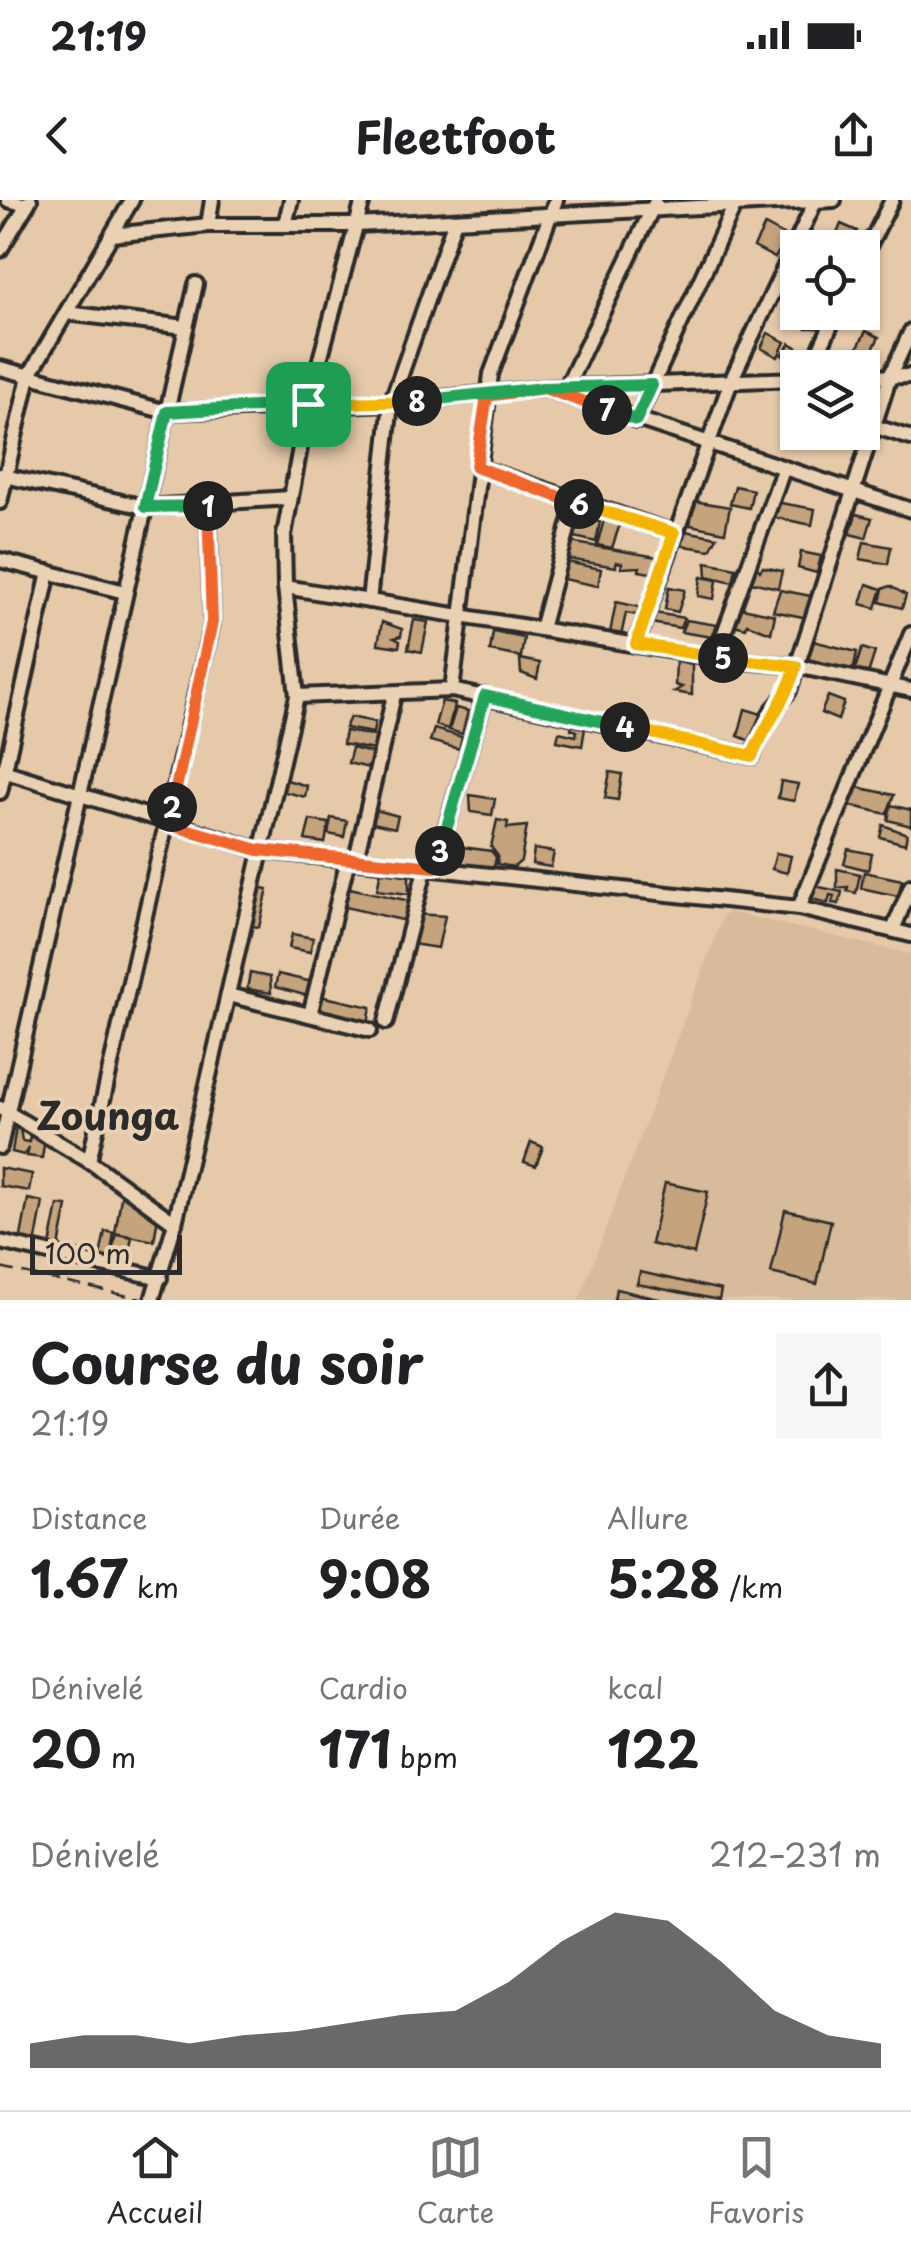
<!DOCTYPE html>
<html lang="fr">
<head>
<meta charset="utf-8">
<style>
  body { margin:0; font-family:"Playpen Sans",sans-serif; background:#f6f6f6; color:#202124; height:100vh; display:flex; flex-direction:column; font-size:38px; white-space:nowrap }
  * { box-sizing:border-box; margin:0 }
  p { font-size:32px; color:#757577 }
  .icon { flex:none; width:55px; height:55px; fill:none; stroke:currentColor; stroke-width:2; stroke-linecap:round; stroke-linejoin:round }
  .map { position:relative; height:1100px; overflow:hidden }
  .details { display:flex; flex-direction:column; background:#fff; flex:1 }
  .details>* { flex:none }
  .tools { position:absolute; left:780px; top:30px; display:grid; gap:20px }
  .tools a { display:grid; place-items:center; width:100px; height:100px; border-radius:0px; background:#fff; box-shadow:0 2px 8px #0004; font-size:50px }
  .scale { position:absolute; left:30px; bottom:25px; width:152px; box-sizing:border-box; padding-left:10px; border:5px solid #2b2b2b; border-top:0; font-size:28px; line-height:35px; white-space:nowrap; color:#2b2b2b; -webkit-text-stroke:8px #ebd1b3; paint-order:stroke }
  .pin { position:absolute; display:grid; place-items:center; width:85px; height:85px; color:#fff; margin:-42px; border-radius:20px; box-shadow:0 5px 15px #0006 }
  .km { position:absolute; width:50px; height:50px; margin:-25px; border-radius:50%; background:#222; color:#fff; font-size:28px; line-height:50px; text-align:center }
  .round { display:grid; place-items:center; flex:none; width:105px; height:105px; border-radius:0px; background:#f6f6f6 }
  .headline { display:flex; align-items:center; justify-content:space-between; height:170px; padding:0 30px }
  h1 { font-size:55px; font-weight:700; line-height:75px }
  .stats { display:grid; grid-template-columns:repeat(3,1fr); gap:15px; height:170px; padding:10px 30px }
  .stats div { display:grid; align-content:center }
  .stats b { font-size:50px; font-weight:700 }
  .stats small { font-size:28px; font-weight:400 }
  .stats p { font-size:28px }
  .chart { height:280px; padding:20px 30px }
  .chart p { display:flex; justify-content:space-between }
  .chart svg { width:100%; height:180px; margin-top:10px; fill:#2b2b2b; opacity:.7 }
  .status { display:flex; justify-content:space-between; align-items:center; height:70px; padding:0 50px; background:#fff; direction:ltr }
  .status svg { height:28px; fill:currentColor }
  header { display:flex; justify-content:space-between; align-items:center; height:130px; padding:0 30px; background:#fff; font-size:45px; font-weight:700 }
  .tab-bar { display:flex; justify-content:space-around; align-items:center; height:140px; border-top:2px solid #e0e0e0; background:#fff; font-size:28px; color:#757577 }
  .tab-bar a { display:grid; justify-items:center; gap:5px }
  .tab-bar .on { color:#2b2b2b }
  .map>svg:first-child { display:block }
  .built { fill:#d7bb9a }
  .building { fill:#c5a37d; stroke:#2b2b2b; stroke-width:2.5 }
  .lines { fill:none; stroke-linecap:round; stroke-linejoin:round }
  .minor-casing { stroke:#2b2b2b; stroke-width:20 }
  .minor { stroke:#ebd1b3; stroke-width:12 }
  .rail { stroke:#2b2b2b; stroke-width:2.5; stroke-dasharray:15 8; stroke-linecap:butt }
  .split-1-casing { stroke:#fff; stroke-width:20 }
  .split-2-casing { stroke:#fff; stroke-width:20 }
  .split-3-casing { stroke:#fff; stroke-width:20 }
  .split-4-casing { stroke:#fff; stroke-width:20 }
  .split-5-casing { stroke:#fff; stroke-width:20 }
  .split-6-casing { stroke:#fff; stroke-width:20 }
  .split-7-casing { stroke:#fff; stroke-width:20 }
  .split-8-casing { stroke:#fff; stroke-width:20 }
  .split-9-casing { stroke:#fff; stroke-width:20 }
  .split-1 { stroke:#22a559; stroke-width:12 }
  .split-2 { stroke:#f0652b; stroke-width:12 }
  .split-3 { stroke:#f0652b; stroke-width:12 }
  .split-4 { stroke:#22a559; stroke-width:12 }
  .split-5 { stroke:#f5b400; stroke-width:12 }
  .split-6 { stroke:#f5b400; stroke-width:12 }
  .split-7 { stroke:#f0652b; stroke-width:12 }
  .split-8 { stroke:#22a559; stroke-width:12 }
  .split-9 { stroke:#f5b400; stroke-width:12 }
  .labels { text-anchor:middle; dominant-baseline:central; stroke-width:8; stroke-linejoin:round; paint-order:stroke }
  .quarter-label { font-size:38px; font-weight:bold; fill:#2b2b2b; stroke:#ebd1b3 }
</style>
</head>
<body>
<div class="status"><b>21:19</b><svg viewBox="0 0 49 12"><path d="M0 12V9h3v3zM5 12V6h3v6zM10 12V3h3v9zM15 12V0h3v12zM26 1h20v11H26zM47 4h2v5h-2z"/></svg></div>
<header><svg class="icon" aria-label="back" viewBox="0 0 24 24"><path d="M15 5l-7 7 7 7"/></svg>Fleetfoot<svg class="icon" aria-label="share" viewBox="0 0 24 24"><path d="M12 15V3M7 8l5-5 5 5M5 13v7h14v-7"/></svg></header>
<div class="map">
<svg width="911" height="1100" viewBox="0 0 911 1100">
  <rect width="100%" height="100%" fill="#e5c9a9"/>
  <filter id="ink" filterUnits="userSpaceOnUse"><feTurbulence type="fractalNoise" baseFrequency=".01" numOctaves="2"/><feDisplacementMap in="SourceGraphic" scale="20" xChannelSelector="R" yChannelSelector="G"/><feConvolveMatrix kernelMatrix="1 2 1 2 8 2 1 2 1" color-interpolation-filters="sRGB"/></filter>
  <g filter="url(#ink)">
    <!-- built -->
    <polygon class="built" points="729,712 911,754 911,1100 579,1100 723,716"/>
    <!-- building -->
    <g class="building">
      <polygon points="841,24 857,31 850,48 831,48"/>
      <polygon points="765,25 787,37 775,58 754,47"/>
      <polygon points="803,112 831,112 827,128 807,128 809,121 802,119"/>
      <polygon points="866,131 879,137 870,155 857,149"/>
      <polygon points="768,133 785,142 778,157 761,148"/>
      <polygon points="790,143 810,155 798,165 782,155"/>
      <polygon points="735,286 753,290 749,308 730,304"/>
      <polygon points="694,301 730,307 725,332 690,325"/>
      <polygon points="775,302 815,309 812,325 772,317"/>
      <polygon points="856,314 872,318 866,338 850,334"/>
      <polygon points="605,317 621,321 612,348 597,345"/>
      <polygon points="579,318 600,322 596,342 575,337"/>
      <polygon points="685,331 717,337 710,350 678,345"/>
      <polygon points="570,342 657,357 655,368 650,373 639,371 640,367 621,368 622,363 616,362 616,367 568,359"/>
      <polygon points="864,342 891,347 888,364 860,359"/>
      <polygon points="801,352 821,356 817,373 798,368"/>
      <polygon points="567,362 601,369 598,386 563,379"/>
      <polygon points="706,362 736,368 733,382 707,376"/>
      <polygon points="755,365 760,371 763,367 782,371 778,388 751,382"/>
      <polygon points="701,377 717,380 714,399 698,396"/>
      <polygon points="867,384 882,389 876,408 861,404"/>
      <polygon points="890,386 906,395 902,408 880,402 883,389"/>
      <polygon points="669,387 685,390 678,412 665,409"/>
      <polygon points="780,390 816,397 808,418 773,411"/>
      <polygon points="616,402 639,407 637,415 626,413 621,436 610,433"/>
      <polygon points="738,407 775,415 771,433 747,424 746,428 734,425"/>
      <polygon points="655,413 684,418 680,428 651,423"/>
      <polygon points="414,420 428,422 422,452 408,449"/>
      <polygon points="686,420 717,425 712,437 681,432"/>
      <polygon points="382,422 402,429 401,436 394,438 400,441 399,447 378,444"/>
      <polygon points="493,432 524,438 521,457 490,451"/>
      <polygon points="813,441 857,452 853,471 808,459"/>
      <polygon points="862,448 875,452 867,477 854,472"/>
      <polygon points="520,459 540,463 537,479 521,473"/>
      <polygon points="676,461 692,464 692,495 674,492 682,487 675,485"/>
      <polygon points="828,496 844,502 838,520 821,513"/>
      <polygon points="442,501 455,504 448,529 435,525"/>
      <polygon points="456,508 468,511 462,534 449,530"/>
      <polygon points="745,509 762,514 755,539 750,541 738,536"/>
      <polygon points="350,517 375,522 373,533 345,528"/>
      <polygon points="573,520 585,528 582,546 557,541 559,532 576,536 577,531 571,529"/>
      <polygon points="434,529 462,537 459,549 430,541"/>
      <polygon points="345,531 377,536 374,550 343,544"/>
      <polygon points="352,548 372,553 369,568 348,563"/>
      <polygon points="610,572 622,574 618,600 605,598"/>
      <polygon points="287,580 307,586 305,597 281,591"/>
      <polygon points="781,581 798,584 794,601 778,598"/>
      <polygon points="856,587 894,595 887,614 848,605"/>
      <polygon points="470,595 495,599 492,615 471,612"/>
      <polygon points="891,605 911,610 911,626 888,620"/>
      <polygon points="376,610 398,616 395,628 373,623"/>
      <polygon points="331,618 347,621 344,637 328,634"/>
      <polygon points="310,620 329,623 325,643 305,640"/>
      <polygon points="497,620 508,622 507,628 527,626 521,661 514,667 497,664 498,656 491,647"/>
      <polygon points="883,625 907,634 905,644 880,637"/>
      <polygon points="448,645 491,651 496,657 494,668 455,665 446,656"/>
      <polygon points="534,649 554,652 551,667 532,664"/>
      <polygon points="848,649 872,654 868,670 844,664"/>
      <polygon points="776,653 791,656 787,673 772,669"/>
      <polygon points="837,669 860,674 856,693 847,691 848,687 837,688"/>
      <polygon points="381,670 409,676 409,694 377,690"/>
      <polygon points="864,672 902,680 898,696 861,688"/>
      <polygon points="815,686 842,692 839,704 832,703 834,696 830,695 828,703 812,699"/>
      <polygon points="257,687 268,689 259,727 251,726"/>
      <polygon points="345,687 410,701 406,721 341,706"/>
      <polygon points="416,714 445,716 438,748 412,744"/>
      <polygon points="292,734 313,738 310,752 289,748"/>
      <polygon points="250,773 270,777 271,793 247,789"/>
      <polygon points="278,774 312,782 308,796 275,787"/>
      <polygon points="320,796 371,807 368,823 317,812"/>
      <polygon points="16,927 20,928 22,941 29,942 31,931 34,937 45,939 42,958 27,956 29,947 24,955 12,952"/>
      <polygon points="531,942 543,947 536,966 524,962"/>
      <polygon points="0,968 32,974 29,991 0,986"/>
      <polygon points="665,983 708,992 694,1054 651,1044"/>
      <polygon points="122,992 158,1017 154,1041 115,1033"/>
      <polygon points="28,999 43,1002 35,1045 20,1042"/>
      <polygon points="58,1005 67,1006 58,1052 49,1051"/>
      <polygon points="785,1010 831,1021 817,1084 771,1073"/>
      <polygon points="105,1031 114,1033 111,1052 117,1034 132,1037 126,1066 99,1061"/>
      <polygon points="640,1072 721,1090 719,1100 637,1084"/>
      <polygon points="616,1089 663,1100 614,1099"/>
    </g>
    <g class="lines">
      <!-- minor casing -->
      <g class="minor-casing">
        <g id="minor">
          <polyline points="8,0 27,5"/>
          <polyline points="208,25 212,0"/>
          <polyline points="285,25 291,0"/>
          <polyline points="112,35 208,25 356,25 834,0"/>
          <polyline points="0,50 30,0"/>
          <polyline points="862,60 892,0"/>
          <polyline points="66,113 186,127"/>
          <polyline points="0,168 167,212 391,203 544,188 798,179"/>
          <polyline points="811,168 837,112"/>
          <polyline points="862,177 911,176"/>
          <polyline points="553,191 911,310"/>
          <polyline points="564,192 655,3"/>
          <polyline points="636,221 737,0"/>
          <polyline points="873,226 911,238"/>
          <polyline points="477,267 674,333"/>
          <polyline points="0,275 145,307 290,298"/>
          <polyline points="0,302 29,176 132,0"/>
          <polyline points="0,360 125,392"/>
          <polyline points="285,387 715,458 796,466 911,490"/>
          <polyline points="369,401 391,203 455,20"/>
          <polyline points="541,429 575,303"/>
          <polyline points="636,444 731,181 816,0"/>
          <polyline points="715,458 783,270"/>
          <polyline points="452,490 491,174 556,0"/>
          <polyline points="297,496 452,490 752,556 771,512 789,491 890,176 911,131"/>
          <polyline points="0,570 258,650 799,708 911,735"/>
          <polyline points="0,592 49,372"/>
          <polyline points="356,659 394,495"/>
          <polyline points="435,667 485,496"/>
          <polyline points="799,708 911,434"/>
          <polyline points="893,730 911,686"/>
          <polyline points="228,795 370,830"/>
          <polyline points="310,815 348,659"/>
          <polyline points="386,822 426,666"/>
          <polyline points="0,908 89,961 175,1023"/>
          <polyline points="0,947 196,84"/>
          <polyline points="89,961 212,423 208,303"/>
          <polyline points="0,1042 160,1078"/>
          <polyline points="152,1100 175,1023 297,496 285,387 284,335 308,204 363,0"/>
        </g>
      </g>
      <!-- minor -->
      <use href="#minor" class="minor"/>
      <!-- rail -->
      <polyline class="rail" points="0,1068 147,1100"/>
    </g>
  </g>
  <g class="lines" filter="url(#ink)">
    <!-- split-1 casing -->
    <g class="split-1-casing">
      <polyline id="split-1" points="208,306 145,307 167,212 308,204"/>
    </g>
    <!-- split-2 casing -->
    <g class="split-2-casing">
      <polyline id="split-2" points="172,607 212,422 208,306"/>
    </g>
    <!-- split-3 casing -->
    <g class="split-3-casing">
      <polyline id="split-3" points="172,607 168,624 258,650 435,667 440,651"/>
    </g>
    <!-- split-4 casing -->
    <g class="split-4-casing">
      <polyline id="split-4" points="440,651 485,496 625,527"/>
    </g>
    <!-- split-5 casing -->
    <g class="split-5-casing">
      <path id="split-5" d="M625 527 752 556C766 524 787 498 796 466L723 458"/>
    </g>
    <!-- split-6 casing -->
    <g class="split-6-casing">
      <polyline id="split-6" points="579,304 674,333 636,444 723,458"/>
    </g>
    <!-- split-7 casing -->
    <g class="split-7-casing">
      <polyline id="split-7" points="579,304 476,267 487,196 544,188 607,210"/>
    </g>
    <!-- split-8 casing -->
    <g class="split-8-casing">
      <polyline id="split-8" points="417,201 544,188 652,185 636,220 607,210"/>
    </g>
    <!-- split-9 casing -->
    <g class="split-9-casing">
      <polyline id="split-9" points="308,204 417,201"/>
    </g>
    <!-- split-1 -->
    <use href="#split-1" class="split-1"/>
    <!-- split-2 -->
    <use href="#split-2" class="split-2"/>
    <!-- split-3 -->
    <use href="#split-3" class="split-3"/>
    <!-- split-4 -->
    <use href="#split-4" class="split-4"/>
    <!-- split-5 -->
    <use href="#split-5" class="split-5"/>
    <!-- split-6 -->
    <use href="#split-6" class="split-6"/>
    <!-- split-7 -->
    <use href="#split-7" class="split-7"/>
    <!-- split-8 -->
    <use href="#split-8" class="split-8"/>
    <!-- split-9 -->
    <use href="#split-9" class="split-9"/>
  </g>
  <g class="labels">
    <!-- quarter labels -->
    <g class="quarter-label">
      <text x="108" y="914">Zounga</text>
    </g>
  </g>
</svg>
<div class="tools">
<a><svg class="icon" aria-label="locate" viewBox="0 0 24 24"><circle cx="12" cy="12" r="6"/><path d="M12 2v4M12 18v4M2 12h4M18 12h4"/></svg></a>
<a><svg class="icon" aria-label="layers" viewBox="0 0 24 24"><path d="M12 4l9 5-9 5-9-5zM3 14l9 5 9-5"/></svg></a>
</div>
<div class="scale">100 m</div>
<div class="pin" style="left:308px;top:204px;background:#1e9e55"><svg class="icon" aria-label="arrive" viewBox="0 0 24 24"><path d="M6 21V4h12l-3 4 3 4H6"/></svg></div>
<b class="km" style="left:208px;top:306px">1</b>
<b class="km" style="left:172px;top:607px">2</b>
<b class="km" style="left:440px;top:651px">3</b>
<b class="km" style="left:625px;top:527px">4</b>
<b class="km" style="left:723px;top:458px">5</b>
<b class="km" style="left:579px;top:304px">6</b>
<b class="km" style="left:607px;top:210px">7</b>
<b class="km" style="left:417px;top:201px">8</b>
</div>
<section class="details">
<div class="headline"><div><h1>Course du soir</h1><p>21:19</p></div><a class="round"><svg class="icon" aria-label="share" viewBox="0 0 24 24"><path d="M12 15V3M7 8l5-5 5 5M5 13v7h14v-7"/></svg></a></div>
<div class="stats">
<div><p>Distance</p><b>1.67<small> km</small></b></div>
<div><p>Durée</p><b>9:08</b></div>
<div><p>Allure</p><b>5:28<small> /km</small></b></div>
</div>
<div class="stats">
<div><p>Dénivelé</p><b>20<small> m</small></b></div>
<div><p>Cardio</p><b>171<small> bpm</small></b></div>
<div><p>kcal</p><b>122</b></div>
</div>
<div class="chart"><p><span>Dénivelé</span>212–231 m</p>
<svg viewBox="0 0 160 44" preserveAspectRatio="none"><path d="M0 44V38L10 36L20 36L30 38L40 36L50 35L60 33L70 31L80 30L90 23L100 13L110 6L120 8L130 18L140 30L150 36L160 38V44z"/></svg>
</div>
</section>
<nav class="tab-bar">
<a class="on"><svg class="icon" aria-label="home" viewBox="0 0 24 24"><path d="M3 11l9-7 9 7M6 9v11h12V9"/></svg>Accueil</a>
<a><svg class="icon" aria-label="map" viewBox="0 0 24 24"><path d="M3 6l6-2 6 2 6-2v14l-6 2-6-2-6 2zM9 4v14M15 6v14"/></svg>Carte</a>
<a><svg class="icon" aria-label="saved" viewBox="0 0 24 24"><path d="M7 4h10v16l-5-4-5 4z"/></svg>Favoris</a>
</nav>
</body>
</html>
